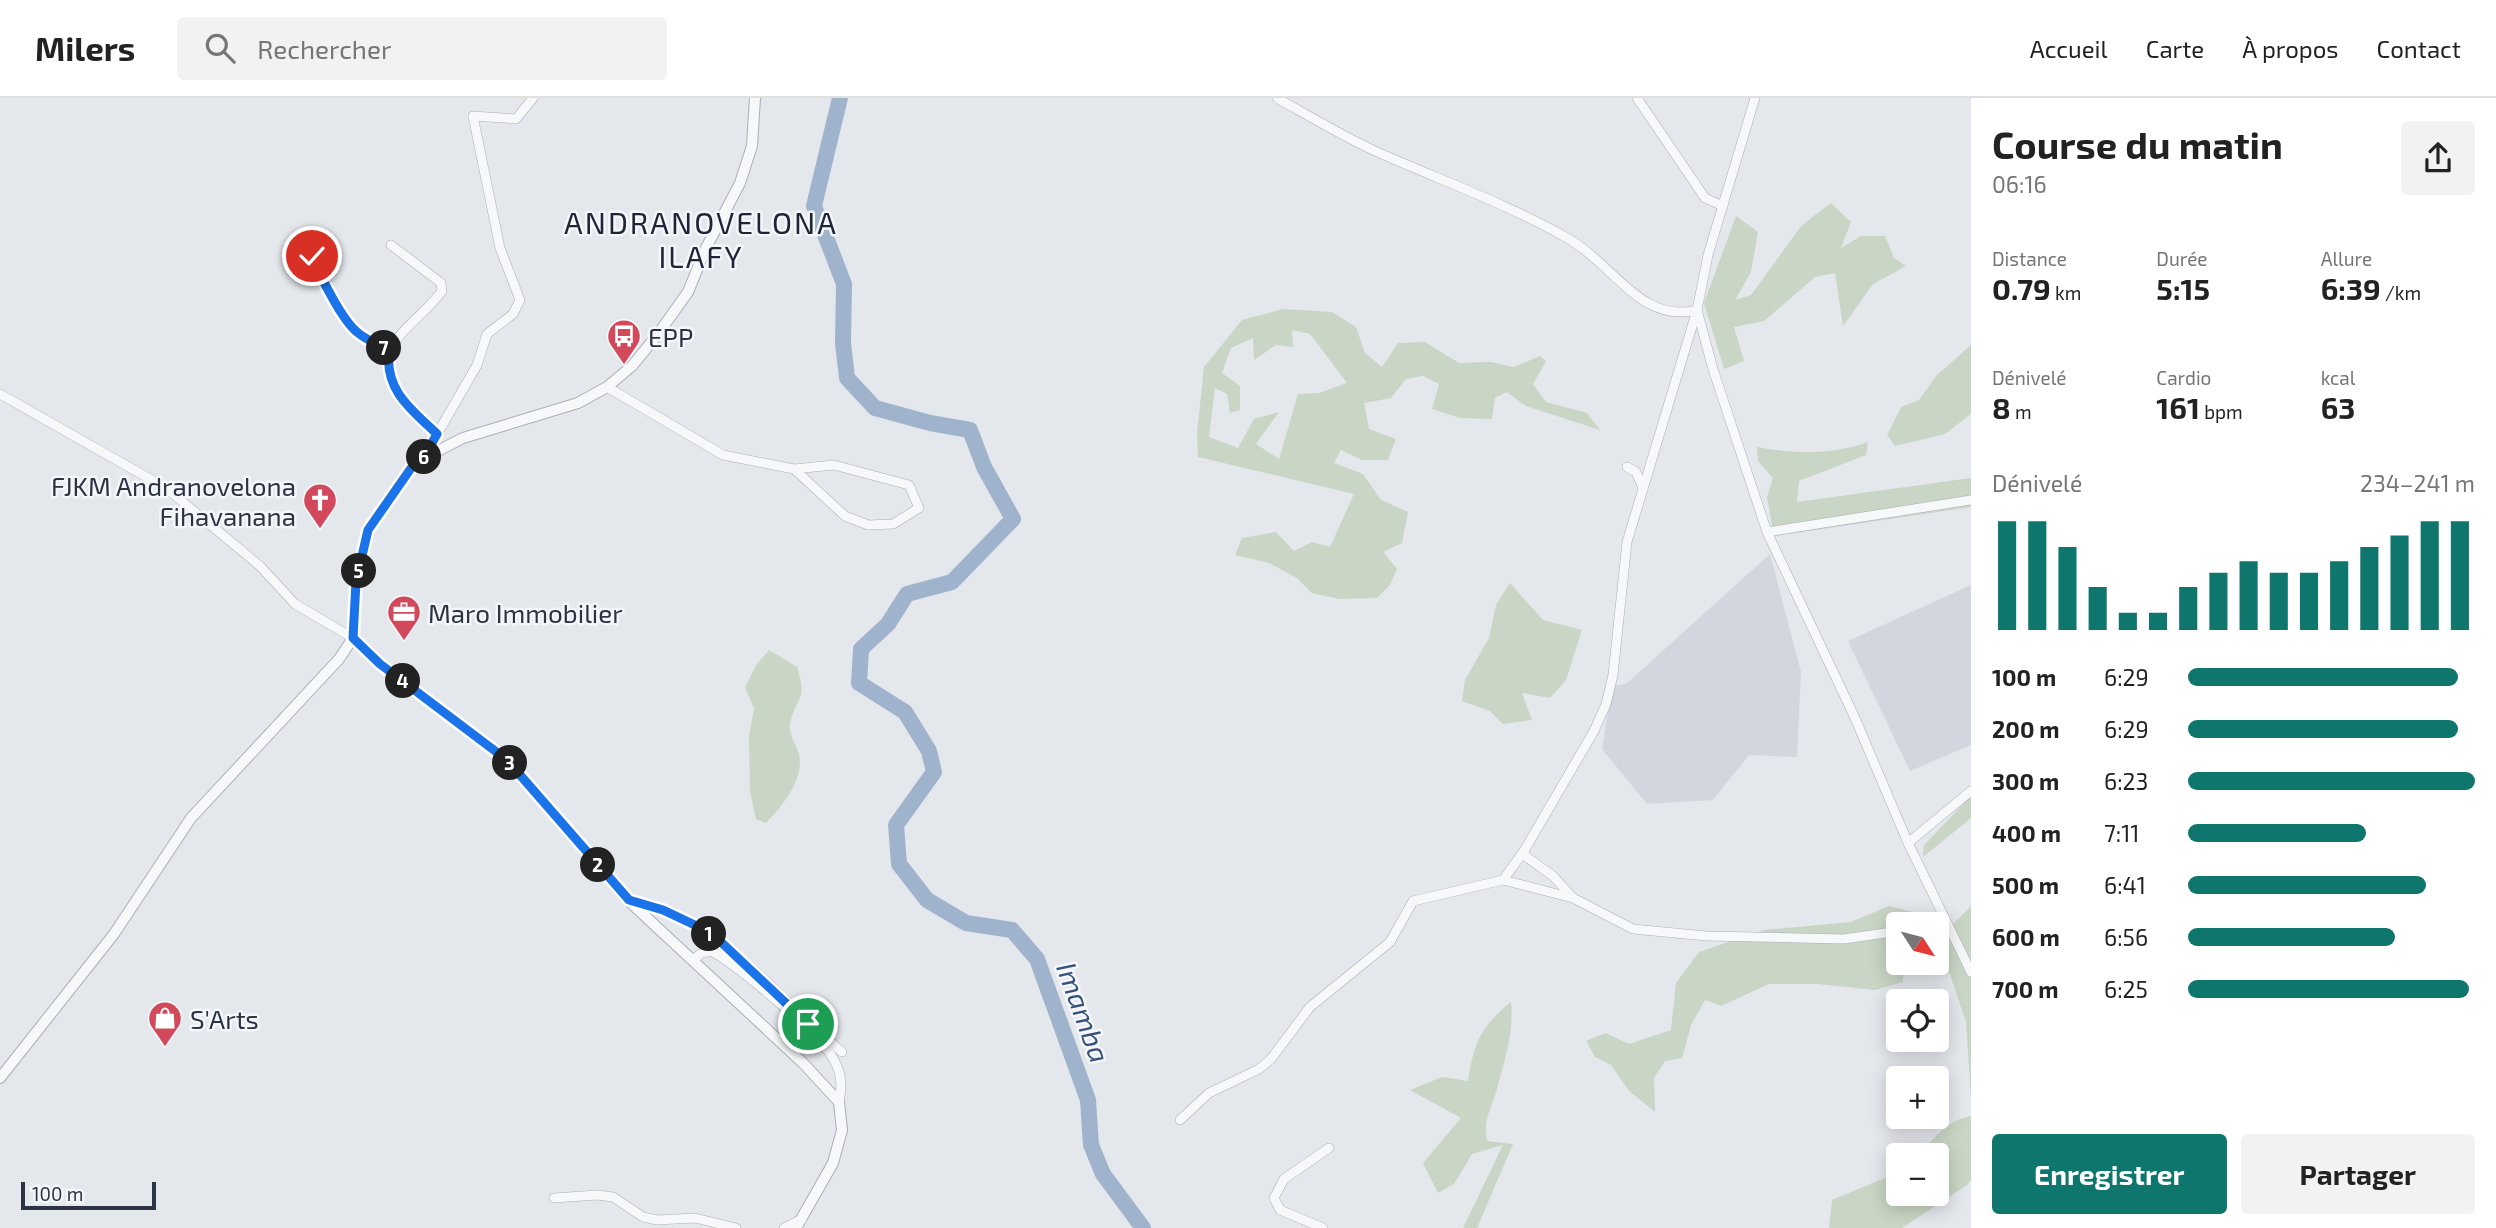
<!DOCTYPE html>
<html lang="fr">
<head>
<meta charset="utf-8">
<style>
  body { margin:0; font-family:"Exo 2",sans-serif; background:#f2f2f2; color:#222; height:100vh; display:flex; flex-direction:column; font-size:26px; white-space:nowrap }
  * { box-sizing:border-box; margin:0 }
  p { font-size:23px; color:#767676 }
  .icon { flex:none; width:38px; height:38px; fill:none; stroke:currentColor; stroke-width:2; stroke-linecap:round; stroke-linejoin:round }
  .map { position:relative; flex:1; overflow:hidden }
  .details { display:flex; flex-direction:column; background:#fff; width:525px }
  .details>* { flex:none }
  .needle { width:46px; rotate:126deg }
  .fabs { position:absolute; left:1886px; top:814px; display:grid; gap:14px }
  .fabs a { display:grid; place-items:center; width:63px; height:63px; border-radius:7px; background:#fff; box-shadow:0 4px 18px #0003; font-size:35px }
  .scale { position:absolute; left:21px; bottom:18px; width:135px; box-sizing:border-box; padding-left:7px; border:4px solid #2b3445; border-top:0; font-size:19px; line-height:24px; white-space:nowrap; color:#2b3445; -webkit-text-stroke:5px #f4f6f9; paint-order:stroke }
  .pin { position:absolute; display:grid; place-items:center; width:60px; height:60px; color:#fff; margin:-30px; border:4px solid #fff; border-radius:50%; box-shadow:0 2px 7px #0007 }
  .km { position:absolute; width:35px; height:35px; margin:-18px; border-radius:50%; background:#222; color:#fff; font-size:19px; line-height:35px; text-align:center }
  .round { display:grid; place-items:center; flex:none; width:74px; height:74px; border-radius:7px; background:#f2f2f2 }
  .headline { display:flex; align-items:center; justify-content:space-between; height:119px; padding:0 21px }
  h1 { font-size:38px; font-weight:700; line-height:52px }
  .stats { display:grid; grid-template-columns:repeat(3,1fr); gap:10px; height:119px; padding:7px 21px }
  .stats div { display:grid; align-content:center }
  .stats b { font-size:30px; font-weight:700 }
  .stats small { font-size:19px; font-weight:400 }
  .stats p { font-size:19px }
  .chart { height:196px; padding:14px 21px }
  .chart p { display:flex; justify-content:space-between }
  .chart svg { width:100%; height:126px; margin-top:7px; stroke:#0f766e; stroke-width:6 }
  .primary-button { display:flex; gap:14px; margin-top:auto; padding:14px 21px }
  .primary-button a { flex:1; height:80px; border-radius:7px; background:#0f766e; color:#fff; font-size:28px; font-weight:700; line-height:80px; text-align:center }
  .primary-button a+a { background:#f2f2f2; color:#222 }
  ul { padding:0 21px; list-style:none; font-size:23px }
  li { display:grid; grid-template-columns:112px 84px 1fr; align-items:center; height:52px }
  li i { height:18px; border-radius:9px; background:#0f766e }
  header { display:flex; align-items:center; gap:42px; box-sizing:border-box; height:98px; padding:0 35px; background:#fff; border-bottom:2px solid #e0e0e0 }
  header strong { font-size:33px }
  nav { display:flex; gap:38px; margin-inline-start:auto; font-size:24px }
  .search { width:490px; height:63px; background:#f2f2f2; display:flex; align-items:center; gap:18px; box-sizing:border-box; padding:0 24px; border-radius:7px; color:#767676; font-size:26px }
  main { display:flex; flex:1; min-height:0 }
  .map>svg:first-child { display:block }
  .built { fill:#d2d6de }
  .green { fill:#c9d6c5; fill-rule:evenodd }
  .lines { fill:none; stroke-linecap:round; stroke-linejoin:round }
  .river { stroke:#9fb4cc; stroke-width:16 }
  .minor-casing { stroke:#a9aeb7; stroke-width:10 }
  .tertiary-casing { stroke:#a9aeb7; stroke-width:12 }
  .minor { stroke:#f7f8fa; stroke-width:9 }
  .tertiary { stroke:#f7f8fa; stroke-width:10 }
  .route-casing { stroke:#fff; stroke-width:14 }
  .route { stroke:#1a73e8; stroke-width:9 }
  .labels { text-anchor:middle; dominant-baseline:central; stroke-width:5; stroke-linejoin:round; paint-order:stroke }
  .poi-label { font-size:26px; fill:#2b3445; stroke:#f4f6f9; text-anchor:start }
  .water-label { font-size:28px; font-style:italic; fill:#34527a; stroke:#f4f6f9 }
  .quarter-label { font-size:30px; letter-spacing:2px; fill:#1d2536; stroke:#f4f6f9 }
</style>
</head>
<body>
<header>
<strong>Milers</strong>
<div class="search"><svg class="icon" aria-label="search" viewBox="0 0 24 24"><circle cx="10" cy="10" r="6"/><path d="M15 15l6 6"/></svg>Rechercher</div>
<nav><a>Accueil</a><a>Carte</a><a>À propos</a><a>Contact</a></nav>
</header>
<main>
<div class="map">
<svg width="1971" height="1130" viewBox="0 0 1971 1130">
  <rect width="100%" height="100%" fill="#e4e7ec"/>
  <!-- built -->
  <g class="built">
    <polygon points="1770,456 1801,574 1797,659 1749,657 1713,702 1647,706 1602,651 1612,588 1626,586"/>
    <polygon points="1971,487 1971,647 1910,673 1848,543"/>
  </g>
  <!-- green -->
  <g class="green">
    <polygon points="1831,105 1851,124 1841,150 1861,138 1885,138 1894,160 1906,168 1873,186 1843,228 1835,175 1815,179 1764,223 1734,229 1744,263 1724,271 1704,205 1736,118 1758,134 1751,174 1735,202 1751,197 1802,127"/>
    <path d="M1283 211 1332 214 1356 229 1365 255 1382 269 1398 245 1425 244 1459 265 1491 264 1514 269 1540 258 1546 263 1533 286 1546 304 1587 315 1600 332 1526 308 1507 294 1495 300 1492 321 1460 320 1432 311 1439 286 1423 278 1406 281 1391 300 1364 305 1369 331 1396 341 1388 362H1362L1341 352 1334 365 1363 376 1381 402 1408 414 1402 445 1383 454 1397 471 1390 487 1377 500 1339 501 1312 495 1297 480 1269 465 1235 457 1242 440 1276 434 1294 453 1312 444 1330 449 1354 396 1198 359 1197 335 1204 269 1242 222ZM1292 232 1310 236 1347 285 1319 295 1298 296 1279 361 1256 346 1279 314 1254 321 1238 350 1209 339 1215 290 1227 296 1230 315 1240 312V288L1222 275 1231 250 1253 240 1254 262 1276 247 1293 249Z"/>
    <polygon points="1971,247 1971,316 1945,336 1895,348 1887,337 1901,309 1919,302 1937,277"/>
    <path d="M1868 344 1866 357 1799 383 1797 404 1971 380V409L1774 438 1767 399 1773 380 1758 363 1757 349C1795 356 1832 357 1868 344Z"/>
    <polygon points="1510,485 1543,522 1582,532 1566,582 1550,600 1522,595 1532,622 1503,626 1490,613 1462,603 1465,582 1489,540 1496,507"/>
    <path d="M769 552 797 569C808 604 797 596 790 626 788 638 800 651 800 663 800 687 781 709 766 725L756 721 750 693 749 638 754 611 745 589 757 566Z"/>
    <polygon points="1971,698 1971,720 1923,759 1924,747"/>
    <polygon points="1889,808 1916,815 1920,826 1899,826 1899,864 1904,865 1903,884 1875,892 1818,886 1769,886 1721,908 1705,902 1691,927 1682,960 1665,963 1654,980 1655,1014 1629,993 1611,967 1595,959 1586,943 1606,935 1629,946 1671,932 1676,885 1699,854 1764,832 1851,824"/>
    <polygon points="1971,808 1971,1001 1966,924 1938,841"/>
    <path d="M1511 904C1514 934 1505 961 1497 991 1491 1011 1483 1022 1487 1043L1513 1046 1477 1130H1463L1503 1047 1472 1056 1454 1086 1438 1095 1423 1065 1461 1020 1410 992 1442 979 1468 983C1474 945 1480 929 1511 904Z"/>
    <path d="M1971 1018V1082L1967 1087 1902 1130H1829L1832 1102 1899 1074V1096H1937V1057H1920C1934 1039 1948 1022 1971 1018Z"/>
  </g>
  <g class="lines">
    <!-- river -->
    <polyline class="river" points="840,0 814,108 844,186 843,245 847,280 875,310 930,325 970,332 984,369 1013,421 952,484 907,496 888,526 861,551 859,585 905,614 929,653 934,674 896,727 899,766 927,802 966,825 1012,832 1037,861 1088,1002 1091,1047 1103,1076 1143,1130"/>
    <!-- minor casing -->
    <g class="minor-casing">
      <g id="minor">
        <path d="M1277 0C1309 18 1342 38 1375 53 1440 82 1508 106 1569 141 1614 167 1641 226 1697 212L1627 444 1613 577 1606 606 1594 633 1524 753 1525 758 1553 778 1573 800"/>
        <polyline points="1637,0 1705,100 1723,108"/>
        <polyline points="1755,0 1708,157 1697,212 1713,271 1767,434 1855,620 1908,745 1971,874"/>
        <path d="M314 141C306 160 337 210 349 226 358 240 377 243 389 255"/>
        <path d="M391 147 441 185 442 193C429 211 410 224 397 241 368 279 412 312 437 336"/>
        <polyline points="607,289 723,357 794,371 845,418 868,427 893,426 919,410 909,387 834,367 794,371"/>
        <polyline points="0,296 166,390 260,468 295,506 353,540"/>
        <polyline points="424,359 477,267 487,236 513,216 520,202 500,150 473,18 516,21 533,0"/>
        <polyline points="1627,369 1636,374 1643,390"/>
        <polyline points="1767,434 1971,402"/>
        <polyline points="1908,745 1971,693"/>
        <polyline points="1503,782 1524,753"/>
        <path d="M629 802C717 817 777 900 842 954"/>
        <path d="M693 863 700 856 711 853C736 866 822 938 834 962 842 976 842 989 839 1004"/>
        <polyline points="1180,1022 1209,995 1259,971 1271,961 1310,909 1390,844 1413,803 1503,782 1573,800 1633,831 1706,838 1844,841 1899,833"/>
        <polyline points="554,1100 597,1097 613,1099 643,1119 657,1122 695,1120 736,1130"/>
        <polyline points="784,1130 802,1121"/>
        <polyline points="1323,1130 1280,1112 1274,1100 1284,1081 1329,1050"/>
      </g>
    </g>
    <!-- tertiary casing -->
    <g class="tertiary-casing">
      <g id="tertiary">
        <polyline points="353,540 380,566 507,662 632,806 803,965 839,1004 842,1032 833,1065 796,1130"/>
        <polyline points="0,980 114,836 191,720 339,561 353,540 356,484 368,432 416,364 463,340 578,305 607,289 632,268 658,236 688,194 705,152 740,85 752,48 755,0"/>
      </g>
    </g>
    <!-- minor -->
    <use href="#minor" class="minor"/>
    <!-- tertiary -->
    <use href="#tertiary" class="tertiary"/>
  </g>
  <g class="lines">
    <!-- route casing -->
    <g class="route-casing">
      <path id="route" d="M312 158C320 178 342 222 357 234 367 243 379 245 389 255 385 293 412 312 437 336L424 359 416 363 368 432 356 484 353 540 380 566 507 662 629 802 663 812 699 829 722 845 808 926"/>
    </g>
    <!-- route -->
    <use href="#route" class="route"/>
  </g>
  <!-- icons -->
  <defs>
    <g id="bus-pin" transform="scale(1.75)"><path d="M0 17L-7.5 6A9.5 9.5 0 1 1 7.5 6Z" fill="#d1495b" stroke="#f4f6f9"/><path d="M-5-6H5V4H4V6H2V4H-2V6H-4V4H-5ZM-3.5-4V0h7V-4ZM-3.5 1.2v1.5H-2V1.2ZM2 1.2v1.5H3.5V1.2Z" fill="#fff"/></g>
    <g id="church-pin" transform="scale(1.75)"><path d="M0 17L-7.5 6A9.5 9.5 0 1 1 7.5 6Z" fill="#d1495b" stroke="#f4f6f9"/><path d="M-1.2-6h2.4v3.5h3.3v2.4h-3.3V6h-2.4V-.1h-3.3v-2.4h3.3Z" fill="#fff"/></g>
    <g id="office-pin" transform="scale(1.75)"><path d="M0 17L-7.5 6A9.5 9.5 0 1 1 7.5 6Z" fill="#d1495b" stroke="#f4f6f9"/><path d="M-6-3h4V-5.5h4V-3h4V5H-6ZM-1-4.5V-3h2v-1.5ZM-6 0V1H6V0Z" fill="#fff"/></g>
    <g id="shop-pin" transform="scale(1.75)"><path d="M0 17L-7.5 6A9.5 9.5 0 1 1 7.5 6Z" fill="#d1495b" stroke="#f4f6f9"/><path d="M-5-2.5h2.3a2.7 3.5 0 0 1 5.4 0H5L5.5 6h-11ZM-1.5-2.5h3a1.5 2.3 0 0 0-3 0Z" fill="#fff"/></g>
  </defs>
  <g fill-rule="evenodd">
    <use href="#bus-pin" x="624" y="238"/>
    <use href="#church-pin" x="320" y="402"/>
    <use href="#office-pin" x="404" y="514"/>
    <use href="#shop-pin" x="165" y="920"/>
  </g>
  <g class="labels">
    <!-- poi labels -->
    <g class="poi-label">
      <text x="648" y="238">EPP</text>
      <text x="296" y="387" text-anchor="end">FJKM Andranovelona<tspan x="296" dy="30">Fihavanana</tspan></text>
      <text x="428" y="514">Maro Immobilier</text>
      <text x="190" y="920">S'Arts</text>
    </g>
    <!-- water labels -->
    <g class="water-label">
      <text transform="translate(1084 914) rotate(70)">Imamba</text>
    </g>
    <!-- quarter labels -->
    <g class="quarter-label">
      <text x="701" y="124">ANDRANOVELONA<tspan x="701" dy="34">ILAFY</tspan></text>
    </g>
  </g>
</svg>
<div class="fabs">
<a><svg class="needle" viewBox="-14 -14 28 28"><path d="M0-13l5 13h-10z" fill="#e53935"/><path d="M0 13l5-13h-10z" fill="#767676"/></svg></a>
<a><svg class="icon" aria-label="locate" viewBox="0 0 24 24"><circle cx="12" cy="12" r="6"/><path d="M12 2v4M12 18v4M2 12h4M18 12h4"/></svg></a>
<a>+</a>
<a>−</a>
</div>
<div class="scale">100 m</div>
<div class="pin" style="left:808px;top:926px;background:#1e9e55"><svg class="icon" aria-label="arrive" viewBox="0 0 24 24"><path d="M6 21V4h12l-3 4 3 4H6"/></svg></div>
<div class="pin" style="left:312px;top:158px;background:#d93025"><svg class="icon" aria-label="check" viewBox="0 0 24 24"><path d="M5 12l5 5 9-10"/></svg></div>
<b class="km" style="left:709px;top:836px">1</b>
<b class="km" style="left:598px;top:767px">2</b>
<b class="km" style="left:510px;top:665px">3</b>
<b class="km" style="left:403px;top:583px">4</b>
<b class="km" style="left:359px;top:473px">5</b>
<b class="km" style="left:424px;top:359px">6</b>
<b class="km" style="left:384px;top:250px">7</b>
</div>
<section class="details">
<div class="headline"><div><h1>Course du matin</h1><p>06:16</p></div><a class="round"><svg class="icon" aria-label="share" viewBox="0 0 24 24"><path d="M12 15V3M7 8l5-5 5 5M5 13v7h14v-7"/></svg></a></div>
<div class="stats">
<div><p>Distance</p><b>0.79<small> km</small></b></div>
<div><p>Durée</p><b>5:15</b></div>
<div><p>Allure</p><b>6:39<small> /km</small></b></div>
</div>
<div class="stats">
<div><p>Dénivelé</p><b>8<small> m</small></b></div>
<div><p>Cardio</p><b>161<small> bpm</small></b></div>
<div><p>kcal</p><b>63</b></div>
</div>
<div class="chart"><p><span>Dénivelé</span>234–241 m</p>
<svg viewBox="0 0 160 44" preserveAspectRatio="none"><path d="M5 44V6M15 44V6M25 44V15M35 44V29M45 44V38M55 44V38M65 44V29M75 44V24M85 44V20M95 44V24M105 44V24M115 44V20M125 44V15M135 44V11M145 44V6M155 44V6"/></svg>
</div>
<ul>
<li><b>100 m</b>6:29<i style="width:94%"></i></li>
<li><b>200 m</b>6:29<i style="width:94%"></i></li>
<li><b>300 m</b>6:23<i style="width:100%"></i></li>
<li><b>400 m</b>7:11<i style="width:62%"></i></li>
<li><b>500 m</b>6:41<i style="width:83%"></i></li>
<li><b>600 m</b>6:56<i style="width:72%"></i></li>
<li><b>700 m</b>6:25<i style="width:98%"></i></li>
</ul>
<div class="primary-button"><a>Enregistrer</a><a>Partager</a></div>
</section>
</main>
</body>
</html>
